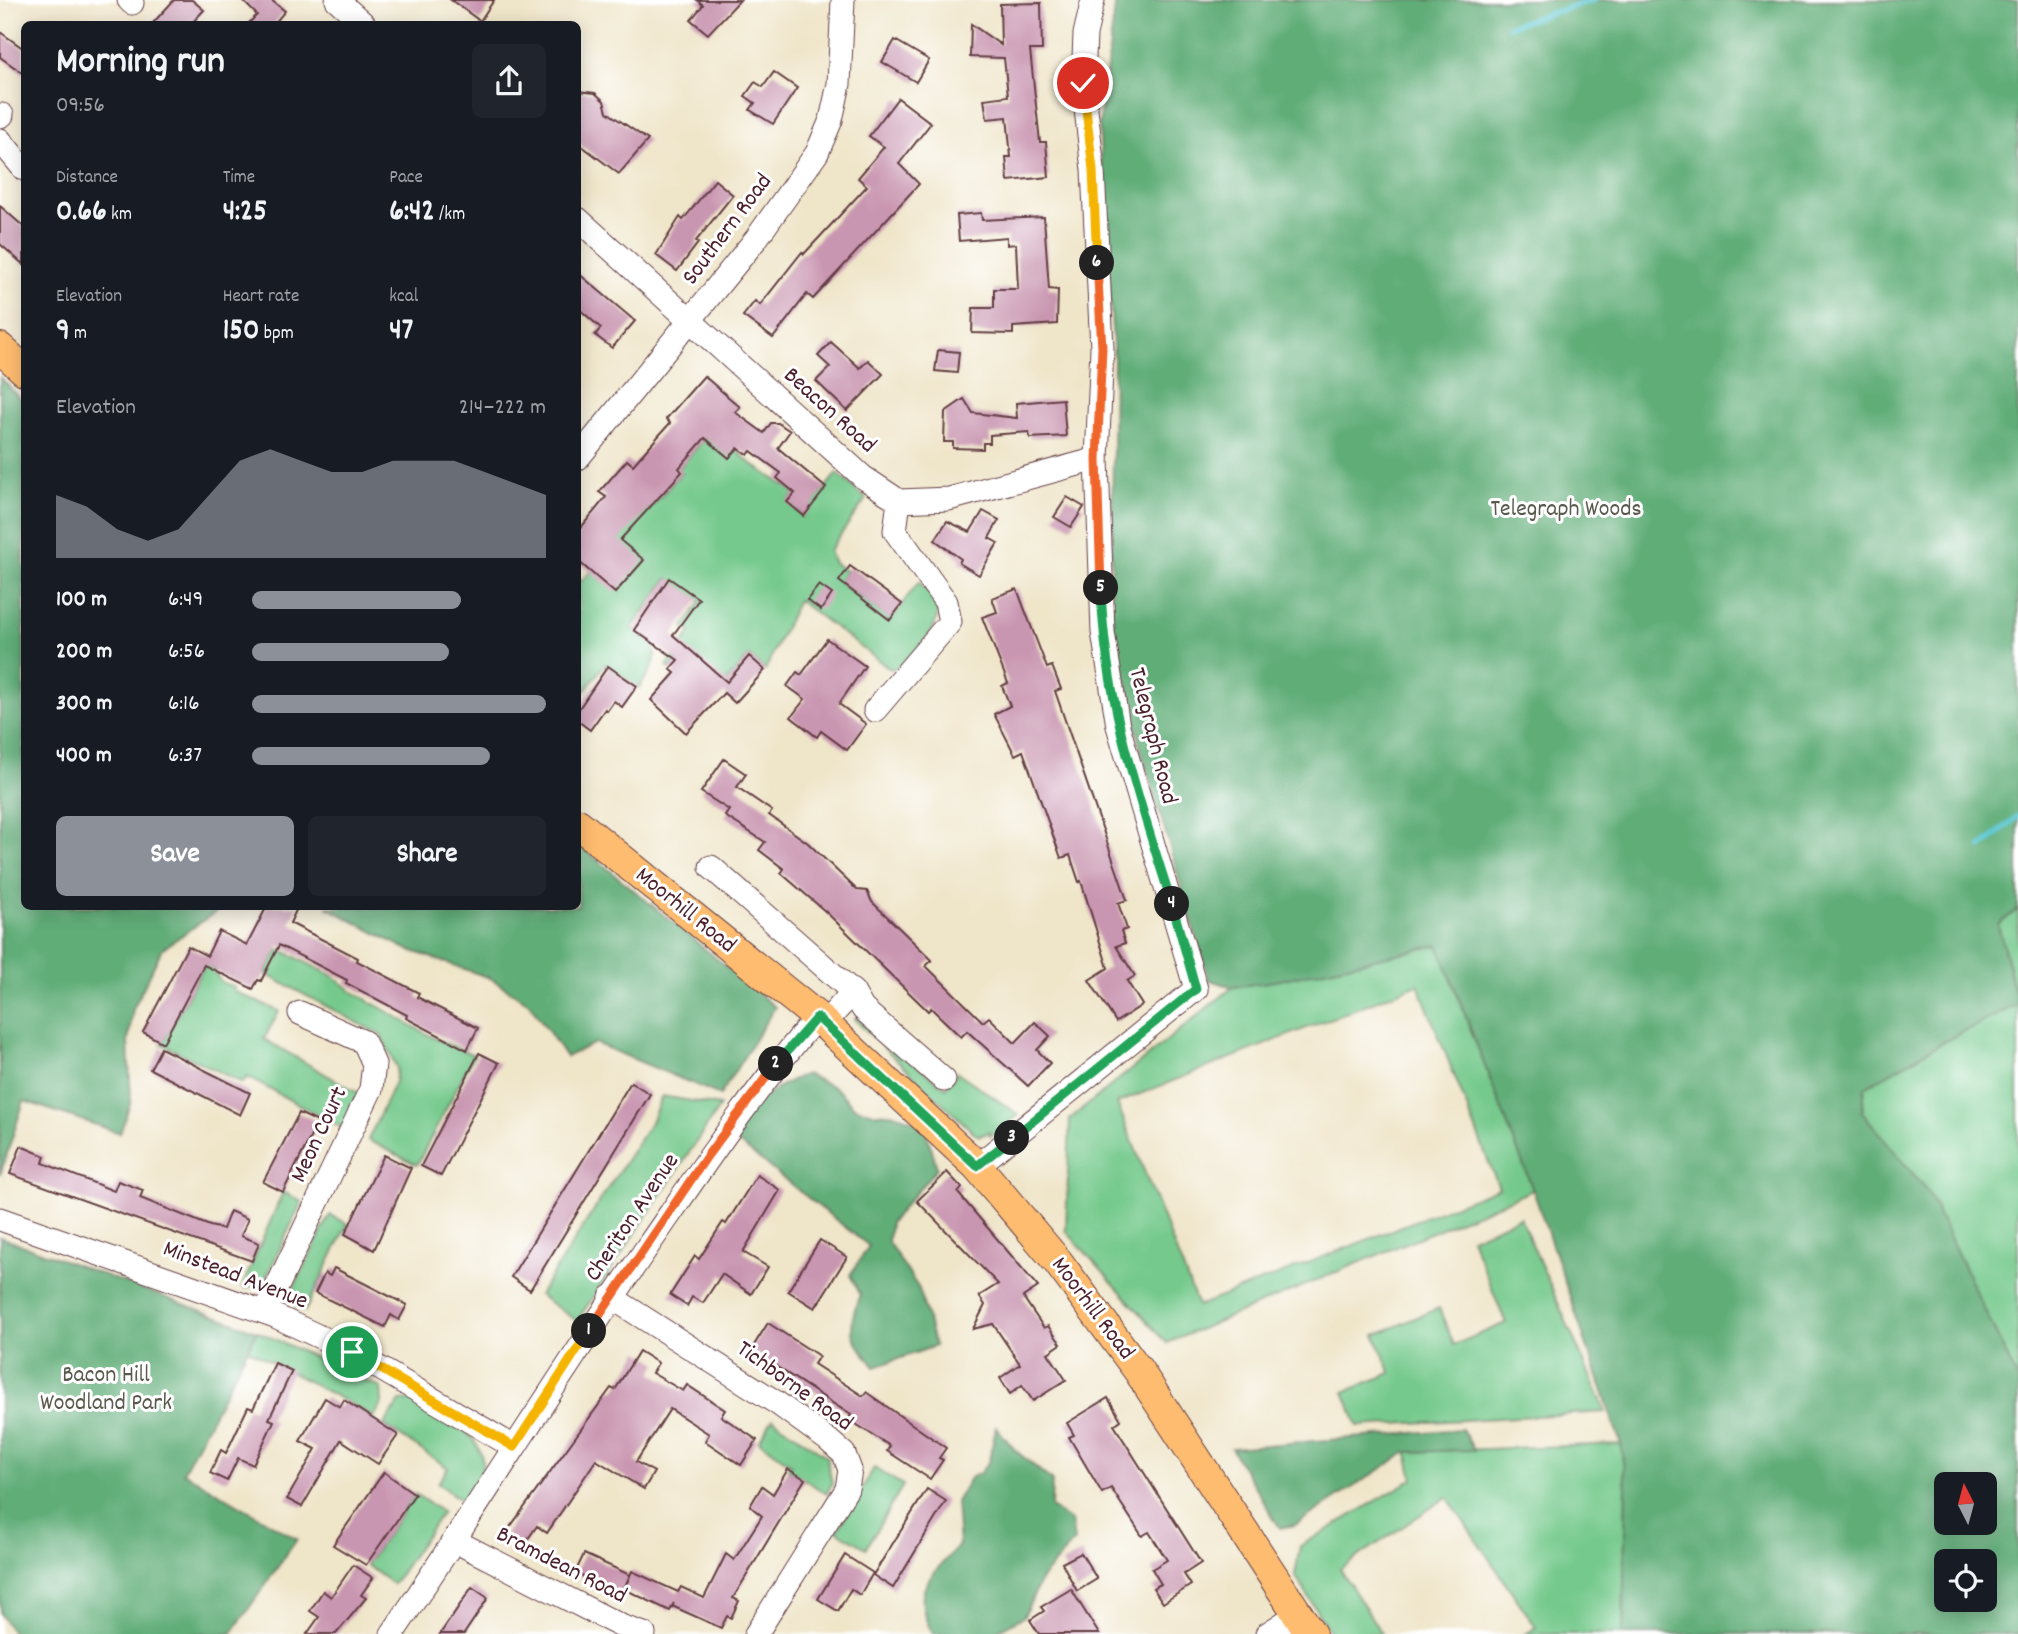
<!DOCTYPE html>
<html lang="en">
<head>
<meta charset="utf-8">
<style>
  body { margin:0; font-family:Dekko,sans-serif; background:#20242c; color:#f1f3f6; height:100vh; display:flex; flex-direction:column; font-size:26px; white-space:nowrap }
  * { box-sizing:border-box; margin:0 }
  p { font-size:23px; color:#9ea1a6 }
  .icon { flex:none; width:38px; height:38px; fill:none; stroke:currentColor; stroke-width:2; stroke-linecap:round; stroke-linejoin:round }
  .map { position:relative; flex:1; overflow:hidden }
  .details { position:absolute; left:21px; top:21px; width:560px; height:889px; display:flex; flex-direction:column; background:#171b24; border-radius:10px; box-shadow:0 4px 18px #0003 }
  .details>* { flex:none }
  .needle { width:46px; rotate:354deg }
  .tools { position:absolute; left:1934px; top:1472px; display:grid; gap:14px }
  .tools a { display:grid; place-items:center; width:63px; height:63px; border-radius:10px; background:#171b24; box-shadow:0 4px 18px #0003; font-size:35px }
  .pin { position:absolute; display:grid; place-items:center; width:60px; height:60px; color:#fff; margin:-30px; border:4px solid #fff; border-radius:50%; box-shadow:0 2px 7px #0007 }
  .km { position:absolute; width:35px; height:35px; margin:-18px; border-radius:50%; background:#222; color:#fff; font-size:19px; line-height:35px; text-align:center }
  .round { display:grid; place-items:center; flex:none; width:74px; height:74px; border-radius:10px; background:#20242c }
  .overview { display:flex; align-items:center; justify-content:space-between; height:119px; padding:0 35px }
  h1 { font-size:38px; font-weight:800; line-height:52px }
  .stats { display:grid; grid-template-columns:repeat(3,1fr); gap:10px; height:119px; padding:7px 35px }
  .stats div { display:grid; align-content:center }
  .stats b { font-size:30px; font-weight:800 }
  .stats small { font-size:19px; font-weight:400 }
  .stats p { font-size:19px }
  .chart { height:196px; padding:14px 35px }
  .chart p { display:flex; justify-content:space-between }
  .chart svg { width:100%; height:126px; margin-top:7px; fill:#8c9099; opacity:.7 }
  .cta { display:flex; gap:14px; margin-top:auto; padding:14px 35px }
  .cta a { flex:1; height:80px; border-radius:10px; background:#8c9099; color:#fff; font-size:28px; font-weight:800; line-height:80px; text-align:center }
  .cta a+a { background:#20242c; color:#f1f3f6 }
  ul { padding:0 35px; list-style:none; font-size:23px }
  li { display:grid; grid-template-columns:112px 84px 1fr; align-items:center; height:52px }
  li i { height:18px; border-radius:9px; background:#8c9099 }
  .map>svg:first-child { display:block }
  .green { fill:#75c98c; stroke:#60745c; stroke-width:2; fill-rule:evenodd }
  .forest { fill:#60ad78; stroke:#556652; stroke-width:2; fill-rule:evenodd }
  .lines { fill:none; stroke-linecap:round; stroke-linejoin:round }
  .stream { stroke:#59c6cf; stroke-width:6 }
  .building { fill:#c996b1 }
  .minor-casing { stroke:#633d43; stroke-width:25 }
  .major-casing { stroke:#633d43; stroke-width:32 }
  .minor { stroke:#fff; stroke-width:23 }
  .major { stroke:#febc70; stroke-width:30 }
  .split-1-casing { stroke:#fff; stroke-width:14 }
  .split-2-casing { stroke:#fff; stroke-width:14 }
  .split-3-casing { stroke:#fff; stroke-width:14 }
  .split-4-casing { stroke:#fff; stroke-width:14 }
  .split-5-casing { stroke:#fff; stroke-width:14 }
  .split-6-casing { stroke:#fff; stroke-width:14 }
  .split-7-casing { stroke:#fff; stroke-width:14 }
  .split-1 { stroke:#f5b400; stroke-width:9 }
  .split-2 { stroke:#f0652b; stroke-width:9 }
  .split-3 { stroke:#22a559; stroke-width:9 }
  .split-4 { stroke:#22a559; stroke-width:9 }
  .split-5 { stroke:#22a559; stroke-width:9 }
  .split-6 { stroke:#f0652b; stroke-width:9 }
  .split-7 { stroke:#f5b400; stroke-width:9 }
  .labels { text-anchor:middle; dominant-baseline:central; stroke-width:6; stroke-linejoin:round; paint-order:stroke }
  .street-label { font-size:24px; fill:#4a1f2b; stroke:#fff }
  .park-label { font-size:24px; fill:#595a4d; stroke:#fff }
</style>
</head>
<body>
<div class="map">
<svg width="2018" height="1634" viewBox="0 0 2018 1634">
  <rect width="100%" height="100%" fill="#fff"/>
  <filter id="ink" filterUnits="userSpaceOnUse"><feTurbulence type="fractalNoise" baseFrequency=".0143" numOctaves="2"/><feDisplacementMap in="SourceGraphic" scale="14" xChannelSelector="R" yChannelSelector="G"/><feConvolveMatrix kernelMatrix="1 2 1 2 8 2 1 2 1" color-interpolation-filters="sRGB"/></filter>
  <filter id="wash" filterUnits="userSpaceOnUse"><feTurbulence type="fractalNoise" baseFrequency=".00686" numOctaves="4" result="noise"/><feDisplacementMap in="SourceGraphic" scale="28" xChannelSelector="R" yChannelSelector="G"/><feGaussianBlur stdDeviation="1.57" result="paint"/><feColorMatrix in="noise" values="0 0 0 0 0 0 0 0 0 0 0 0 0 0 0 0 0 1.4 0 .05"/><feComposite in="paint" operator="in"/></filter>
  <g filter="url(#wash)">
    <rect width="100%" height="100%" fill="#efe5c9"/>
    <!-- green -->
    <g class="green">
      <path d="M713 429 749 462 795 493 788 502 803 516 837 473 866 499 829 551 834 563 846 571 839 582 890 619 919 582C924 588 934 596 936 604 944 630 912 654 896 668L890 669 798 600 765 670 749 656 720 689 688 649 670 669 667 666 691 632 684 627 701 601 668 578 632 628C664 650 660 657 639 688L605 664 578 700V578L582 581 598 563 613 551 639 501 649 510 682 472 679 468Z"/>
      <polygon points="2018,909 2018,1001 1998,925"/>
      <path d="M1438 945 1533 1190 1167 1343 1066 1231 1070 1119 1233 987ZM1418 984 1499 1188 1198 1306 1117 1103Z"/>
      <polygon points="279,949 335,977 353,992 434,1038 474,1055 417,1165 368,1140 395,1082 397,1068 381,1035 269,976 266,972"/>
      <polygon points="207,961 221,982 234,987 233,991 279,1011 264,1039 367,1098 350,1132 247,1077 242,1083 162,1044"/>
      <polygon points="2018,1004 2018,1380 1928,1192 1862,1112 1865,1087 1945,1041"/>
      <polygon points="856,1017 946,1088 957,1072 1019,1115 990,1136 989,1132 980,1136 975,1134 854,1019"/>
      <polygon points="662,1096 720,1106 577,1321 539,1295 651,1122"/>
      <polygon points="283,1192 302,1202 264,1282 246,1289 242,1287"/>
      <polygon points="330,1215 348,1224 305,1311 296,1308 294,1287"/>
      <polygon points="1520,1217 1606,1412 1358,1426 1344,1392 1391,1373 1375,1335 1439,1308 1454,1345 1506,1323 1471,1238"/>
      <polygon points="257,1331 381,1388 382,1403 374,1417 248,1349"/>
      <path d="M415 1400C439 1415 486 1433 482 1468 481 1479 469 1493 464 1503L438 1483 448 1468 384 1425 400 1401Z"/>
      <polygon points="773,1419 826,1456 832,1483 827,1494 788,1469 791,1464 759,1441"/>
      <polygon points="1621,1444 1626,1487 1623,1634 1526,1634 1536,1627 1447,1497 1340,1569 1382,1634 1331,1634 1295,1575 1300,1546 1413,1479 1407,1452"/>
      <polygon points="874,1468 903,1485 866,1548 837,1531"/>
      <polygon points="415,1494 442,1512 393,1584 366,1565"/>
    </g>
    <!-- forest -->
    <g class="forest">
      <path d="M1116 0H2018V909L1998 925 2018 1004 1945 1041 1865 1087 1862 1112 1928 1192 2018 1380V1634H1623L1626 1487 1621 1444 1533 1190 1438 945 1275 981 1233 987 1209 980 1141 750 1111 617 1114 360 1099 125ZM1946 1484H1984V1522H1946ZM1946 1561H1984V1600H1946Z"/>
      <polygon points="0,377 24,403 24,906 223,907 162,949 133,1009 128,1041 131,1101 120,1133 24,1101 0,1175"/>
      <polygon points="578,844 775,1007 720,1095 595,1043 566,1057 529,1003 490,978 404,948 327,907 578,906"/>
      <path d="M806 1074 836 1088 854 1107 877 1114 891 1113 924 1124 937 1168 890 1223 888 1242 919 1289 935 1346 875 1367C852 1338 845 1332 860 1294L850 1275 869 1246 731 1137C755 1102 768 1089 806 1074Z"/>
      <polygon points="0,1237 257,1331 183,1472 297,1539 231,1634 13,1634 0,1613"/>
      <path d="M996 1427 1015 1450 1052 1481 1051 1508 1071 1521 1074 1541 1041 1579 1024 1616 992 1634H933C908 1590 931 1577 959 1545L956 1502 970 1478 980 1473 989 1461Z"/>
      <polygon points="1462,1429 1474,1450 1407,1452 1295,1525 1280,1528 1231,1448"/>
    </g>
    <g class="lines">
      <!-- stream -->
      <g class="stream">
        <polyline points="1509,26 1594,0"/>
        <polyline points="1982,847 2018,816"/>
      </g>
    </g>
    <g id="blocks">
      <!-- building -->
      <g class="building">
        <polygon points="174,0 192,0 204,10 191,24 152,24"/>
        <polygon points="242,0 271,0 285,11 274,24 248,24 257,15"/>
        <polygon points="451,0 494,0 480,21"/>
        <polygon points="697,0 740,0 708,34 691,20 703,5"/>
        <polygon points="1041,3 1042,50 1030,50 1040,142 1046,142 1049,177 1008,181 1006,157 1011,157 1007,117 987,119 984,99 1008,96 1004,58 970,57 971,24 1001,45 1000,4"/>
        <polygon points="0,32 24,49 24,74 0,57"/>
        <polygon points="895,40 929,60 916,82 882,62"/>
        <polygon points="774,72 797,88 773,124 750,110 755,103 745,96 755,82 763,87"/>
        <polygon points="578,91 595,93 604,101 607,112 648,140 619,174 578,143"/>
        <polygon points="898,98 931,123 899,164 919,184 813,299 807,294 773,338 743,316 755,301 760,305 802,252 804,254 867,186 858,178 884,147 869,136"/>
        <polygon points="715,180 733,195 696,241 698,243 677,271 656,255 680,217 683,220"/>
        <polygon points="0,206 24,227 24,265 0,244"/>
        <polygon points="981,213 982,220 1044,217 1049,289 1058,290 1057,324 1013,327 1013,334 972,333 973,308 994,308 994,289 1018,289 1016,244 1007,245 1007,237 959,241 957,215"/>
        <polygon points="578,273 635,321 612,348 595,335 601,328 578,308"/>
        <polygon points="831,342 860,368 868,360 883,374 847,411 816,381 830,367 818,356"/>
        <polygon points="938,350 959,352 957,373 935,371"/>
        <polygon points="704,376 740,407 735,412 764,433 771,423 778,423 790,431 778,448 826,488 804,516 787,502 795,493 777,478 781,473 751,451 748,455 738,448 729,458 705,438 679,468 682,472 620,540 644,560 615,593 578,561 578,531 606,497 599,492 627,460 633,465 670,423 666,419"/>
        <polygon points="964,399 973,413 1017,418 1016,403 1063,399 1066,436 1030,438 1029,432 990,435 990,443 983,443 983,449 953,448 953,442 944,442 945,412"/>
        <polygon points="1067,497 1084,507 1071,527 1054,517"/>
        <polygon points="983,511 999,520 989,538 998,543 979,575 959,563 961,559 935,540 947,521 970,532"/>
        <polygon points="850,566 902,604 890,620 839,581"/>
        <polygon points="669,578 699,599 673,635 727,682 749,656 765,670 735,703 724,693 686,733 651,700 675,673 670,669 678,660 634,630"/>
        <polygon points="819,585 832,594 821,610 807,600"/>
        <polygon points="1017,589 1047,668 1052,666 1061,689 1055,691 1127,900 1118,903 1127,929 1121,931 1125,943 1116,946 1135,976 1127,981 1142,1005 1116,1022 1089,980 1108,968 1081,881 1079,882 1070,855 1061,858 1023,751 1015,755 994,714 1010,706 1002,686 1008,683 982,617 997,612 992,598"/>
        <polygon points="827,639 865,666 839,704 866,724 847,750 821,731 817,737 791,717 805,699 787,686 797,672 801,675"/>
        <polygon points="608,666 637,686 622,707 614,701 607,711 605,709 590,730 578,721 578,710"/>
        <polygon points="724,759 746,774 737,787 772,811 769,815 808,843 857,890 867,891 872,902 932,960 926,966 983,1022 989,1017 1015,1043 1035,1022 1050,1036 1037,1050 1050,1063 1028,1086 967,1031 961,1037 935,1012 931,1008 928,1011 826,912 781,873 784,869 759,850 765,842 725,816 729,810 701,792"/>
        <polygon points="267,906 298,906 290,923 358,958 357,961 419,993 417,997 478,1028 467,1050 406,1018 407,1015 346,983 347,980 279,945 261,981 258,980 253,989 204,965 163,1043 143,1032 188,946 207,956 219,931 247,945"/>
        <polygon points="161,1048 250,1093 240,1115 150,1069"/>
        <polygon points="479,1053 499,1063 441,1176 421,1166"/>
        <polygon points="631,1082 650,1094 530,1290 511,1277"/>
        <polygon points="299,1113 318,1122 283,1192 263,1182"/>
        <polygon points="21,1146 45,1156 43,1163 114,1191 118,1181 143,1190 140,1198 210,1226 223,1229 230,1211 248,1219 241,1236 259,1243 252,1261 10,1174"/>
        <polygon points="384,1155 411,1168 374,1250 345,1234"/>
        <polygon points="947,1172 962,1188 958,1193 1038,1287 1023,1297 1044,1328 1048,1326 1061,1344 1048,1353 1066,1380 1033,1401 1022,1385 1010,1394 1000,1378 1020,1364 993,1324 973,1329 985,1305 979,1296 998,1284 917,1201"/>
        <polygon points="757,1175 780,1190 743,1252 768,1267 751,1294 722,1274 703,1303 692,1297 687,1306 670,1295 695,1256 699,1259 723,1222 726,1224"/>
        <polygon points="820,1240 847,1257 815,1308 788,1291"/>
        <polygon points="334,1268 407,1305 399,1320 391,1315 385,1327 315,1293 325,1273 330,1276"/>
        <polygon points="768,1323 819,1356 814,1364 863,1396 866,1392 946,1448 939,1458 943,1460 930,1479 887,1451 890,1446 848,1419 851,1415 751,1350"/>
        <polygon points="639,1351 658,1363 652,1373 683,1391 687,1385 725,1410 721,1416 757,1440 741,1465 705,1441 709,1434 670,1409 636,1462 654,1472 644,1489 596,1460 547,1533 537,1526 523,1546 505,1534 611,1388 615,1390"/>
        <polygon points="275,1363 292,1371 269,1419 274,1421 253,1465 238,1458 227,1481 210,1473 221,1450 226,1453 248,1407 253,1409"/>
        <polygon points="325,1398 340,1407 344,1400 398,1435 378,1464 341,1440 302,1507 287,1499 316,1449 300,1441"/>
        <polygon points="1108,1398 1121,1420 1114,1425 1201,1563 1184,1574 1191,1585 1163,1603 1153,1588 1161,1584 1152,1569 1167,1560 1149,1532 1142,1536 1111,1488 1102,1493 1069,1437 1074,1435 1067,1423"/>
        <polygon points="788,1469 805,1479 733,1598 739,1601 731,1618 727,1616 721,1628 672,1606 674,1603 670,1611 624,1589 632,1571 678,1592 681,1587 704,1598 726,1554 734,1560 762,1516 750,1506 762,1486 773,1494"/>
        <polygon points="384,1472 415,1494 366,1565 333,1545"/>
        <polygon points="927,1489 946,1501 893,1588 873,1575"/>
        <polygon points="1081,1553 1097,1579 1077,1591 1062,1563"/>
        <polygon points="584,1554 630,1575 622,1594 575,1573"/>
        <polygon points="845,1555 873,1573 860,1595 851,1589 838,1611 818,1599"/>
        <polygon points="353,1565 373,1578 361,1595 366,1598 336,1634 307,1634 319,1617 310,1611 323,1591 331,1597"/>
        <polygon points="472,1587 488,1598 464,1634 440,1634"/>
        <polygon points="1071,1589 1099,1634 1039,1634 1030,1620 1044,1611 1041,1607"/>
      </g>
    </g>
  </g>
  <g filter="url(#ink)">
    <use href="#blocks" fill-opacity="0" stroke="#633d43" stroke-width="2"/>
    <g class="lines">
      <!-- minor casing -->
      <g class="minor-casing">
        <g id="minor">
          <polyline points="129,0 132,3"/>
          <polyline points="337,0 364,24"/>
          <polyline points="0,116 2,115"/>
          <polyline points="0,140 24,169"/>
          <polyline points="578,219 863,477 899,501 949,499 1097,459"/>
          <polyline points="578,458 756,239 817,153 831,120 839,84 843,0"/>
          <polyline points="875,710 950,622 946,602 895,531 899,501"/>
          <polyline points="711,867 853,992 863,1009 944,1080"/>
          <polyline points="824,1024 853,992"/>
          <polyline points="977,1166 1196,989 1118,726 1103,632 1097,459 1102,348 1093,170 1083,83 1085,34 1093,0"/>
          <polyline points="0,1219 275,1316 352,1352 514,1447"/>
          <polyline points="611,1297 777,1403 828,1440 844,1454 850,1470 847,1489 756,1634"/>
          <polyline points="265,1312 371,1089 374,1064 364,1042 300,1013"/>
          <polyline points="455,1541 621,1626 644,1634"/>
          <path d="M392 1634C479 1505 561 1372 650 1243 704 1165 754 1090 817 1017"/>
          <polyline points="1267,1634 1298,1614"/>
        </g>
      </g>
      <!-- major casing -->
      <g class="major-casing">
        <g id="major">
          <polyline points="0,348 24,370"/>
          <polyline points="578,824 817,1017 977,1166 1058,1262 1138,1370 1311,1634"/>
        </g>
      </g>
      <!-- minor -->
      <use href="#minor" class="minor"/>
      <!-- major -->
      <use href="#major" class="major"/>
    </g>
  </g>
  <g class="lines" filter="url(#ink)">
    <!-- split-1 casing -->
    <g class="split-1-casing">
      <polyline id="split-1" points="352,1352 514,1447 589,1331"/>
    </g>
    <!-- split-2 casing -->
    <g class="split-2-casing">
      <polyline id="split-2" points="589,1331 707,1156 776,1064"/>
    </g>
    <!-- split-3 casing -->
    <g class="split-3-casing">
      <polyline id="split-3" points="776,1064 817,1017 977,1166 1012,1138"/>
    </g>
    <!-- split-4 casing -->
    <g class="split-4-casing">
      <polyline id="split-4" points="1012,1138 1196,989 1172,904"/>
    </g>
    <!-- split-5 casing -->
    <g class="split-5-casing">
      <path id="split-5" d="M1101 588C1105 703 1138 796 1172 904"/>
    </g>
    <!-- split-6 casing -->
    <g class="split-6-casing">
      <polyline id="split-6" points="1097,263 1102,348 1097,459 1101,588"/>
    </g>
    <!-- split-7 casing -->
    <g class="split-7-casing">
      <polyline id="split-7" points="1083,83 1093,170 1097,263"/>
    </g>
    <!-- split-1 -->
    <use href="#split-1" class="split-1"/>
    <!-- split-2 -->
    <use href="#split-2" class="split-2"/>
    <!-- split-3 -->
    <use href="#split-3" class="split-3"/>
    <!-- split-4 -->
    <use href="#split-4" class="split-4"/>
    <!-- split-5 -->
    <use href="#split-5" class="split-5"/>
    <!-- split-6 -->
    <use href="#split-6" class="split-6"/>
    <!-- split-7 -->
    <use href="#split-7" class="split-7"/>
  </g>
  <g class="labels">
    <!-- street labels -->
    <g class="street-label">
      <text transform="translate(728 230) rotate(-53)">Southern Road</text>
      <text transform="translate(829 411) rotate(42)">Beacon Road</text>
      <text transform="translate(1152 736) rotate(76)">Telegraph Road</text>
      <text transform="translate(685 911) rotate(39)">Moorhill Road</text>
      <text transform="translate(320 1135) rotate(-65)">Meon Court</text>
      <text transform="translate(633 1218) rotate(-56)">Cheriton Avenue</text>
      <text transform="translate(235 1276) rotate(21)">Minstead Avenue</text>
      <text transform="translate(1092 1309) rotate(53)">Moorhill Road</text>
      <text transform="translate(794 1387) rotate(36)">Tichborne Road</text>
      <text transform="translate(561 1566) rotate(27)">Bramdean Road</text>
    </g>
    <!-- park labels -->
    <g class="park-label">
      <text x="1566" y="510">Telegraph Woods</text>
      <text x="106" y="1376">Bacon Hill<tspan x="106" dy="28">Woodland Park</tspan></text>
    </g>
  </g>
</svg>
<div class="tools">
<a><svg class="needle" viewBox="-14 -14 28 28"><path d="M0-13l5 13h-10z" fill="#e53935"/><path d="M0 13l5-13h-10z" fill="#9ea1a6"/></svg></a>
<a><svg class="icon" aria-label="locate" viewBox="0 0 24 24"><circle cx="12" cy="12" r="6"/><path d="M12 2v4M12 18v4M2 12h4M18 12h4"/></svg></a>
</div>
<div class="pin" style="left:352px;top:1352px;background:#1e9e55"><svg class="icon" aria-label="arrive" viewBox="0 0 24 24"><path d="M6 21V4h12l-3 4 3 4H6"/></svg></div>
<div class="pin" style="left:1083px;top:83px;background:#d93025"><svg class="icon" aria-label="check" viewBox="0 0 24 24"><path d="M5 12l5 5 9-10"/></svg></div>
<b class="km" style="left:589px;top:1331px">1</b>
<b class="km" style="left:776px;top:1064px">2</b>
<b class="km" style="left:1012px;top:1138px">3</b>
<b class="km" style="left:1172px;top:904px">4</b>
<b class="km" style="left:1101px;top:588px">5</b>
<b class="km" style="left:1097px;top:263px">6</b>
<section class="details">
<div class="overview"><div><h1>Morning run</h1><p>09:56</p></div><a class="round"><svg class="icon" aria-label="share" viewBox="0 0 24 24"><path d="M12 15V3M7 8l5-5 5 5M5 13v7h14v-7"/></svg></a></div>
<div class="stats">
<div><p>Distance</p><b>0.66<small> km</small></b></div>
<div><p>Time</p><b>4:25</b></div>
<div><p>Pace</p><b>6:42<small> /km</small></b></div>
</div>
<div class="stats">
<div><p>Elevation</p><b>9<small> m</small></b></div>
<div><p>Heart rate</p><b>150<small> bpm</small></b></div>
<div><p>kcal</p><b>47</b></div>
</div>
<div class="chart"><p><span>Elevation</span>214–222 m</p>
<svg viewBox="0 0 160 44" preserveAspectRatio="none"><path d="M0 44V22L10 26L20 34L30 38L40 34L50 22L60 10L70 6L80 10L90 14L100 14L110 10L120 10L130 10L140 14L150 18L160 22V44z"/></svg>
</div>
<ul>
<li><b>100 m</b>6:49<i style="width:71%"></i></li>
<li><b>200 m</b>6:56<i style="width:67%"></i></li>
<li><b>300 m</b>6:16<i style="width:100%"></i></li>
<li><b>400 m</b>6:37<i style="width:81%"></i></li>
</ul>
<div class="cta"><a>Save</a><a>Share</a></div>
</section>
</div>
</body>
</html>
